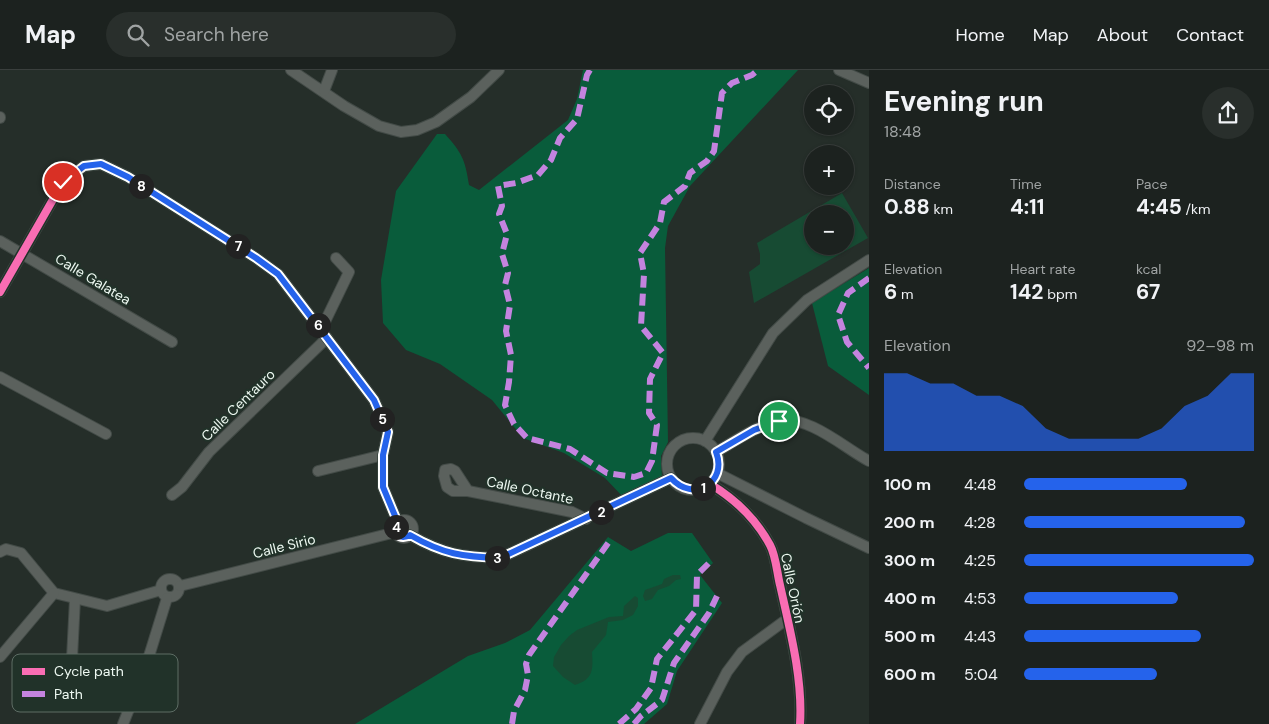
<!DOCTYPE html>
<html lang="en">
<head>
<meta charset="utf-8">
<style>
  body { margin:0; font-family:"DM Sans",sans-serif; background:#292f2c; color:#f1f3f6; height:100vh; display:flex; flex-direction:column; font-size:19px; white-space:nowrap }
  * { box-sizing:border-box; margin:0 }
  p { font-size:16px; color:#a0a4a4 }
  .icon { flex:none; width:28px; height:28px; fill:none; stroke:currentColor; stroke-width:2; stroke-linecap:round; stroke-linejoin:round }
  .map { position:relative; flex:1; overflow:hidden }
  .side { display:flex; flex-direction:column; background:#1c221f; width:400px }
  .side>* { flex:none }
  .fabs { position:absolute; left:804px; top:15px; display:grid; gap:10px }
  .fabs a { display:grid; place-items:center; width:50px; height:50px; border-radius:50%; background:#1c221f; box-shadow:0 1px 4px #0004,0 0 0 1px #3a3f3d; font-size:25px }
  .pin { position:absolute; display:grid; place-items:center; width:42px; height:42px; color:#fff; margin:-21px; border:2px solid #fff; border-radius:50%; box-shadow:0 1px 5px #0007 }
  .km { position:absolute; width:25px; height:25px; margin:-12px; border-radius:50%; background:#222; color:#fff; font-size:14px; line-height:25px; text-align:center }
  .round { display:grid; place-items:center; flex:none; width:52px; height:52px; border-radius:26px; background:#292f2c }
  .head { display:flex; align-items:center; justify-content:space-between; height:85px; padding:0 15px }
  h1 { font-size:28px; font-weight:700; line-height:38px }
  .metrics { display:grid; grid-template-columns:repeat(3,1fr); gap:8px; height:85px; padding:5px 15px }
  .metrics div { display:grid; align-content:center }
  .metrics b { font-size:21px; font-weight:700 }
  .metrics small { font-size:14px; font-weight:400 }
  .metrics p { font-size:14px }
  .chart { height:140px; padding:10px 15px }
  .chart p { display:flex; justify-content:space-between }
  .chart svg { width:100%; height:90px; margin-top:5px; fill:#2563eb; opacity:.7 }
  ul { padding:0 15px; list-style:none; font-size:16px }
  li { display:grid; grid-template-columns:80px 60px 1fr; align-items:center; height:38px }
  li i { height:12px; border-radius:6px; background:#2563eb }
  header { display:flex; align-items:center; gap:30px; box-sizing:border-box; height:70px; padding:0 25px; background:#1c221f; border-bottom:1px solid #3a3f3d }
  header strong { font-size:24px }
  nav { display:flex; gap:28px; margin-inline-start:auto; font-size:18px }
  .search { width:350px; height:45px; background:#292f2c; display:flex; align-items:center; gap:12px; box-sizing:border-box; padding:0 18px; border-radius:28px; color:#a0a4a4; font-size:19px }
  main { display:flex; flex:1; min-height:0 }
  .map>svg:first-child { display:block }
  .green { fill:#095c3b }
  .water { fill:#174b33; fill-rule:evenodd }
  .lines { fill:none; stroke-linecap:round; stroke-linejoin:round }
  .minor-casing { stroke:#434b47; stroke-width:12 }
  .minor { stroke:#5b615d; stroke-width:10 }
  .quiet { stroke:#c483df; stroke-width:6; stroke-dasharray:12 6; stroke-linecap:butt }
  .cycleway-casing { stroke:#213229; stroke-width:11 }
  .cycleway { stroke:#f96db3; stroke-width:8 }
  .route-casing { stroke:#fff; stroke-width:10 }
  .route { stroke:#2563eb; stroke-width:6 }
  .labels { text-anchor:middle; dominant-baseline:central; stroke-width:4; stroke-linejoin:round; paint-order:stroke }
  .street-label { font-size:14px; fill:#edf8f1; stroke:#213229 }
  .key { fill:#213229; stroke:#5e6d65; stroke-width:1 }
  .key-label { font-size:14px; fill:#edf8f1 }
</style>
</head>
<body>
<header>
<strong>Map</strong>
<div class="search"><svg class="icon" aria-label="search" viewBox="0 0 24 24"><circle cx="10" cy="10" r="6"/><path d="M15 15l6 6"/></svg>Search here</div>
<nav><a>Home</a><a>Map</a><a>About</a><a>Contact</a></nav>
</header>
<main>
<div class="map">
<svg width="869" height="654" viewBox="0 0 869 654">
  <rect width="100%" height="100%" fill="#252e29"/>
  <!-- green -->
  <g class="green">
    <path d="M583 0H798L690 116 668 156 665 178 668 372 661 386 662 408 623 427 605 408 564 383 523 368 492 330 440 294 406 280 383 253 381 210 396 121 437 64H445C462 83 465 89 469 115L479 120 568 50 577 29Z"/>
    <polygon points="869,198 869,325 828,296 812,233"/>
    <polygon points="668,463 692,463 713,493 700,505 722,533 677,601 667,634 644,654 355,654 468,586 505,573 530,560 608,467 631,481"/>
  </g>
  <!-- water -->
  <g class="water">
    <path d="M842 123 868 168 754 233 749 202 760 194V184L757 173ZM812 144H845V176H812Z"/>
    <polygon points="673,505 680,505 681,509 676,510 669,516 658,520 652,529 645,531 643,526 645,520 662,514 664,509"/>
    <path d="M635 526 638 528V536L633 545 623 550 608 552 606 565 592 582C593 599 594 609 575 615L563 607 553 596 554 587 561 575 569 566 577 560 609 547 623 546 624 536Z"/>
  </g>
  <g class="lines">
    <!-- minor casing -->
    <g class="minor-casing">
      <g id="minor">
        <polyline points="291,0 344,36 379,56 401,62 417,60 436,52 471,27 499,0"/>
        <polyline points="839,0 869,13"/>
        <polyline points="324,21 332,0"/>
        <polyline points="0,47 0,48"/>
        <polyline points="0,171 172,272"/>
        <polyline points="0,222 63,112 84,96 101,94 128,107 256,188 278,204 374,330 388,362 383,385 383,417 398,453"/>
        <polyline points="321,260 349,202 336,188"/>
        <polyline points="0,307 106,364"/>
        <circle cx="693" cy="394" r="26"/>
        <polyline points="705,371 773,263 807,230 869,190"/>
        <path d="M716 382C735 371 756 356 778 351 809 345 843 377 869 391"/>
        <polyline points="318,401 383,385"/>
        <polyline points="717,403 806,448 869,478"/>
        <path d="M710 414C735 429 756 449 770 475 776 486 777 503 780 515 790 560 803 609 800 654"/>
        <polyline points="468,421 455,401 451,399 445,400 444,406 447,417 453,421 468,421 572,442 586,449"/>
        <polyline points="172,425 182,417 209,382 327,268"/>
        <circle cx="404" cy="459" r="9"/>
        <path d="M410 465C443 484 463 487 500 488L671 408"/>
        <polyline points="0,482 6,479 21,483 54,523 107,536 161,520"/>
        <circle cx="170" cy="518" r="9"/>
        <polyline points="180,516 396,462"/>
        <polyline points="0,587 54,523"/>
        <polyline points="72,588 75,529"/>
        <polyline points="123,654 145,599 167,528"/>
        <polyline points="700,654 727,602 742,582 787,549"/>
      </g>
    </g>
    <!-- minor -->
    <use href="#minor" class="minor"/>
    <!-- quiet -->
    <g class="quiet">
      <polyline points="590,0 587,5 577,49 560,68 551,90 538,105 516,113 498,116 502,136 499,144 507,164 502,184 508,203 505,215 510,235 506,261 511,285 509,312 505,335 514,354 527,368 570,379 607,403 634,407 646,403 652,391 657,355 649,343 650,309 663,283 641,256 644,204 640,183 660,153 664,132 685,116 690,103 707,91 714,81 722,23 732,13 752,5 758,0"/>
      <polyline points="869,208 848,223 838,245 847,272 869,298"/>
      <polyline points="512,654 514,641 525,620 528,605 526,594 529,585 611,469"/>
      <polyline points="619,654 636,639 651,618 657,589 696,540 697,505 711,491"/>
      <polyline points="634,654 641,646 662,630 674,593 709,543 717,526"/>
    </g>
    <!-- cycleway casing -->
    <g class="cycleway-casing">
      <g id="cycleway">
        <polyline points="0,222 63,112 84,96 101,94 128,107 256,188 278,204 374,330 388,362 383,385 383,417 398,453"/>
        <path d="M710 414C735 429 756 449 770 475 776 486 777 503 780 515 790 560 803 609 800 654"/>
        <path d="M410 465C443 484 463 487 500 488L671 408"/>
      </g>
    </g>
    <!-- cycleway -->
    <use href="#cycleway" class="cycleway"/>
  </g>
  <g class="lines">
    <!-- route casing -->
    <g class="route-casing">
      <path id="route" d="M63 112 84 96 101 94 128 107 256 188 278 204 374 330 388 362 383 385V417L398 453C392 463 400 471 410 465 443 484 463 487 500 488L671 408C693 433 728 413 716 382L754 360 779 351"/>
    </g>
    <!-- route -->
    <use href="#route" class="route"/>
  </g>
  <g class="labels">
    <!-- street labels -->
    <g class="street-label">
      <text transform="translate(93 209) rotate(31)">Calle Galatea</text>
      <text transform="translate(238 335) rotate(-44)">Calle Centauro</text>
      <text transform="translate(530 420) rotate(12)">Calle Octante</text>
      <text transform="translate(284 476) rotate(-14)">Calle Sirio</text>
      <text transform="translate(793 518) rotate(78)">Calle Orión</text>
    </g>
  </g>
  <!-- legend -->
  <rect x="12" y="584" width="166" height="58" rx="8" class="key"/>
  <rect x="22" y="598" width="23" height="7" fill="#f96db3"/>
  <rect x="22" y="621" width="23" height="6" fill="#c483df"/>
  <g class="key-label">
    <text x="54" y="606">Cycle path</text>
    <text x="54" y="629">Path</text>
  </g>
</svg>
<div class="fabs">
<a><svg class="icon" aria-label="locate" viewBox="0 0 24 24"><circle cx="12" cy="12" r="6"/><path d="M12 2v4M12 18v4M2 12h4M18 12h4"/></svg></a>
<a>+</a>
<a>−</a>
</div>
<div class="pin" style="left:779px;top:351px;background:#1e9e55"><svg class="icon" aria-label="arrive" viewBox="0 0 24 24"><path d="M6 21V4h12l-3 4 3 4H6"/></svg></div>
<div class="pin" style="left:63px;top:112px;background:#d93025"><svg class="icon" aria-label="check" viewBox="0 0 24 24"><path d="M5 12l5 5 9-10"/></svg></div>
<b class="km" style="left:703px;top:418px">1</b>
<b class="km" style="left:601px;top:442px">2</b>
<b class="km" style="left:497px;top:488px">3</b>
<b class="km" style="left:396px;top:457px">4</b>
<b class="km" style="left:382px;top:349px">5</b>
<b class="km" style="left:318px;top:255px">6</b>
<b class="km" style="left:238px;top:176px">7</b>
<b class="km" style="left:141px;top:116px">8</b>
</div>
<section class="side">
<div class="head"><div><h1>Evening run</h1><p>18:48</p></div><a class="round"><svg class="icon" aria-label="share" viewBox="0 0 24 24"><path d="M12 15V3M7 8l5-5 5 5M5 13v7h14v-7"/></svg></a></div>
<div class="metrics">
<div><p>Distance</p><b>0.88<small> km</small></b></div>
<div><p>Time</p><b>4:11</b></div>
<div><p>Pace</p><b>4:45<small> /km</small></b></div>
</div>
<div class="metrics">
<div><p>Elevation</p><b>6<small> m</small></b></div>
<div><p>Heart rate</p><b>142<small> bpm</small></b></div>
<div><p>kcal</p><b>67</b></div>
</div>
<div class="chart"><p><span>Elevation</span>92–98 m</p>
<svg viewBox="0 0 160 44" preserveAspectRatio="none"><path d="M0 44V6L10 6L20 11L30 11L40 17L50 17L60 22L70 33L80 38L90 38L100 38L110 38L120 33L130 22L140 17L150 6L160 6V44z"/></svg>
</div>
<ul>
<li><b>100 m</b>4:48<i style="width:71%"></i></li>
<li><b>200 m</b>4:28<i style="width:96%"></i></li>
<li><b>300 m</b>4:25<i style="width:100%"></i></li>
<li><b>400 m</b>4:53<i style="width:67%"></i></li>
<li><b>500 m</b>4:43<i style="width:77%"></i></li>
<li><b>600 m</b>5:04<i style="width:58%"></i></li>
</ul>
</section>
</main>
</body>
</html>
